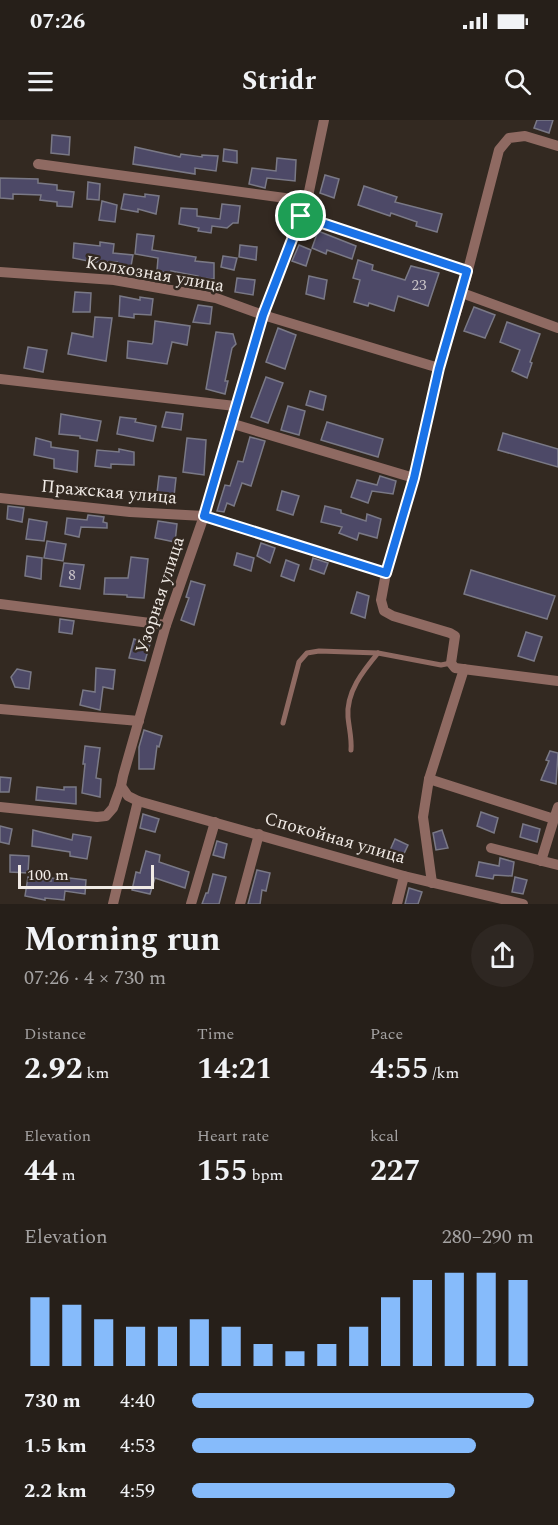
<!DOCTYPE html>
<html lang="en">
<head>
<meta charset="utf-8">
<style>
  body { margin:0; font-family:Spectral,serif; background:#2e2722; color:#f1f3f6; height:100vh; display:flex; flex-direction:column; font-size:22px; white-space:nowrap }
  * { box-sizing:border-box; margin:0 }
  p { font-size:20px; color:#a4a2a2 }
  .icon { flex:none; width:33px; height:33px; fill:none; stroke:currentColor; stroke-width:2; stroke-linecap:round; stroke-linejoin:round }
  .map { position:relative; height:784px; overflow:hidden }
  .side { display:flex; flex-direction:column; background:#261f19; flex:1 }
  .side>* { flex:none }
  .scale { position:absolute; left:18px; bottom:15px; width:136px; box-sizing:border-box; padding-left:6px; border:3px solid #f0eae5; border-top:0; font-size:16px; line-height:21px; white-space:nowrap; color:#f0eae5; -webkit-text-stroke:4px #332921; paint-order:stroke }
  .pin { position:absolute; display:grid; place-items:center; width:51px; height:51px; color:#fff; margin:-26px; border:3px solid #fff; border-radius:50%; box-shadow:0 2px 6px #0007 }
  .round { display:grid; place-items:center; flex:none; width:63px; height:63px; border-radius:32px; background:#2e2722 }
  .head { display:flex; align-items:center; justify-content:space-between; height:102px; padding:0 24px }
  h1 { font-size:33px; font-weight:700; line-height:45px }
  .figures { display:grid; grid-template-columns:repeat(3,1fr); gap:9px; height:102px; padding:6px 24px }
  .figures div { display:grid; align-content:center }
  .figures b { font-size:30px; font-weight:700 }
  .figures small { font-size:16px; font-weight:400 }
  .figures p { font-size:16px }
  .chart { height:168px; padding:12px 24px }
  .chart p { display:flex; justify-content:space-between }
  .chart svg { width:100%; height:108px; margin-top:6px; stroke:#86bbfb; stroke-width:6 }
  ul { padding:0 24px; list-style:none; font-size:20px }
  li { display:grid; grid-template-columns:96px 72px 1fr; align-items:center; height:45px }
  li i { height:15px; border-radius:8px; background:#86bbfb }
  .status { display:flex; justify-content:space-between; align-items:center; height:42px; padding:0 30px; background:#261f19; direction:ltr }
  .status svg { height:16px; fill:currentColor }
  header { display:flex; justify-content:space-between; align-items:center; height:78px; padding:0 24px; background:#261f19; font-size:27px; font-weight:700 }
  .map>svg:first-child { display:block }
  .building { fill:#4d4967; stroke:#7a7986; stroke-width:1.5 }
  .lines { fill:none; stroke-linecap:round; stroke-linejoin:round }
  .lane { stroke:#8f6a62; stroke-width:5 }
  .street { stroke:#8f6a62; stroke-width:10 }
  .route-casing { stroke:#fff; stroke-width:12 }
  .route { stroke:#1a73e8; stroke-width:8 }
  .labels { text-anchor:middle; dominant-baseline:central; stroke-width:5; stroke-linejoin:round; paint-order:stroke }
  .number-label { font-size:15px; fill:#c7c2c6 }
  .street-label { font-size:18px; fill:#f0eae5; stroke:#332921 }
</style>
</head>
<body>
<div class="status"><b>07:26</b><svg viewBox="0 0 49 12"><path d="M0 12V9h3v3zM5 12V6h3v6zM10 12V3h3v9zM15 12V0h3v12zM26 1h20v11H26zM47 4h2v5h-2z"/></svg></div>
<header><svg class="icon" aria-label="menu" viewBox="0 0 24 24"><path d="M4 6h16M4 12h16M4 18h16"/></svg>Stridr<svg class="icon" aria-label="search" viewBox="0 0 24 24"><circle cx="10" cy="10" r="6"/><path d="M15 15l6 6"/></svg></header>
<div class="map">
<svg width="558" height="784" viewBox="0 0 558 784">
  <rect width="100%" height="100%" fill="#332921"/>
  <!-- building -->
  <g class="building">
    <polygon points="537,0 553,0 549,13 534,8"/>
    <polygon points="52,15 70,17 69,35 51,33"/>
    <polygon points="135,27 180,37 181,34 202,37 202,35 218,36 216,51 195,48 195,54 133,44"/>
    <polygon points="224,29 237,31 237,43 223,41"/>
    <polygon points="277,38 296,40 295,61 267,58 265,68 249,64 252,48 276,51"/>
    <polygon points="325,55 339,59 334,78 320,73"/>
    <polygon points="0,58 38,59 38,63 57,65 57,70 74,72 72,87 57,86 57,82 40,80 41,75 13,74 13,79 0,78"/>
    <polygon points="88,62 100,64 99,80 87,79"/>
    <polygon points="364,66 397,77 395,82 442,94 437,112 416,106 417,102 391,93 390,96 358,85"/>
    <polygon points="124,74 145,77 145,74 159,76 156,94 138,89 138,92 121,89"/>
    <polygon points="102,81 117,85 115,102 99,100"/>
    <polygon points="222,84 240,86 238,103 233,103 227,108 212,106 211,113 198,111 199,108 179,104 181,88 197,89 197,96 220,99"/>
    <polygon points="318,111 356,126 352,139 327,130 326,134 312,128"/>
    <polygon points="137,114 154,116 152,130 196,137 195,141 214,143 214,159 198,158 198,156 171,151 171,154 157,151 158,138 135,134"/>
    <polygon points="100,122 114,124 113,133 133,135 130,152 115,150 117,142 93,142 73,138 74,123 100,126"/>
    <polygon points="240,125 257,127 256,140 239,137"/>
    <polygon points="299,125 311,130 306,146 292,141"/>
    <polygon points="223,136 237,138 234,150 221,147"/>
    <polygon points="358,140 373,145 372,150 405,160 411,146 439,153 428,186 398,176 394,191 369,183 368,186 354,182 360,160 353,158"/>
    <polygon points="309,156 327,160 324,179 306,174"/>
    <polygon points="237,158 255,160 253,175 235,172"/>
    <polygon points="75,172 91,173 90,192 73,192"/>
    <polygon points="120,176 140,180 140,177 153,179 151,195 134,194 134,198 119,196"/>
    <polygon points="198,185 212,187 210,204 193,202"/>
    <polygon points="474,187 495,195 485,218 464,211"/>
    <polygon points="95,197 112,198 106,241 68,234 72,213 93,217"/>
    <polygon points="155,201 190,206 187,225 172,222 167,244 127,238 128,221 152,224 153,222"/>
    <polygon points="507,202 540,214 530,242 532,243 527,258 512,251 520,230 500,222"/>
    <polygon points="278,208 296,215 285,249 266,242"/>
    <polygon points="216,212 233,214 236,224 232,228 225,261 228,261 225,274 206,269"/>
    <polygon points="28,227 47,230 43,252 24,248"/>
    <polygon points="266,257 283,263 268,303 251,297"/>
    <polygon points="310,271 326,276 323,290 306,285"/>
    <polygon points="288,286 305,291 299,315 281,310"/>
    <polygon points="166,292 183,294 181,310 162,307"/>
    <polygon points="61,294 101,301 97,321 80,318 80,316 59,314"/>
    <polygon points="120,297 136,299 135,302 156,306 153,321 117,314"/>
    <polygon points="327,302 383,319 378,337 321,320"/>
    <polygon points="503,313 558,329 558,347 498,330"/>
    <polygon points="250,317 265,321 251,366 242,363 234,386 227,383 224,392 217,391 225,365 230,366 238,341 243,342"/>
    <polygon points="36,318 51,322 51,327 78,331 77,352 54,348 54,339 34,335"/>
    <polygon points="187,318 206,320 204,355 183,352"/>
    <polygon points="119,329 134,332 134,345 111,344 111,348 95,346 97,330 119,332"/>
    <polygon points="159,356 176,358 174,376 157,373"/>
    <polygon points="380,356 396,361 393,374 372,371 368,383 351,377 357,360 377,365"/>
    <polygon points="282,371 299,376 293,395 277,390"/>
    <polygon points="8,386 24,388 22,402 7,399"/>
    <polygon points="325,386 341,390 341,393 366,401 367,394 381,399 377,418 359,413 357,420 339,413 342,407 321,402"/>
    <polygon points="88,395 104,397 103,402 107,403 107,408 81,407 79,417 65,414 67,398 87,400"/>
    <polygon points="29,399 47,402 44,421 26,419"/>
    <polygon points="158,401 177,404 175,422 155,418"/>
    <polygon points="47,421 66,424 63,441 44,438"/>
    <polygon points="261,423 275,428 270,443 257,436"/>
    <polygon points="237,433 254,438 251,451 234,445"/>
    <polygon points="27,436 42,438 41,459 25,456"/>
    <polygon points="131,437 148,439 144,478 127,477 127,475 104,474 105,458 128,458"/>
    <polygon points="313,438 328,443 324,454 310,449"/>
    <polygon points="286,440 299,445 294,461 281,456"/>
    <polygon points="64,443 84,445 80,469 60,466"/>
    <polygon points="471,450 555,476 547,499 464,474"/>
    <polygon points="191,461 205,465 194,505 181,500 189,478 186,477"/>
    <polygon points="357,472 369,476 365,498 351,493"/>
    <polygon points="60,499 74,501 72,514 59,512"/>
    <polygon points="526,512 542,517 534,541 518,536"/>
    <polygon points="134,519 150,524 145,541 129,538"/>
    <polygon points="96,548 115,550 113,569 103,567 100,590 80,585 83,570 95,572"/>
    <polygon points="17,549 31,552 29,569 15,567 11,557"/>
    <polygon points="144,610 162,616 159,627 157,626 154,649 139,649 139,627"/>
    <polygon points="85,626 100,628 96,658 101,659 100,677 82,673 85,644 83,644"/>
    <polygon points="550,631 558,633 556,664 541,660 549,641 546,640"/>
    <polygon points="0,657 11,658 9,672 0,672"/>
    <polygon points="37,667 64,670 64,667 76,667 76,684 36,680"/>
    <polygon points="481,692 498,698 494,713 477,706"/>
    <polygon points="143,694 159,699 155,712 140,708"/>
    <polygon points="523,704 540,709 537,722 520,717"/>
    <polygon points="0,706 12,709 9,724 0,722"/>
    <polygon points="33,710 72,720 73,714 91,717 87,739 70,736 70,732 32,726"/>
    <polygon points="442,710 448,728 436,730 433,713"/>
    <polygon points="395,719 408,725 400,742 387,737"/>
    <polygon points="217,721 227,724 224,738 213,735"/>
    <polygon points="146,731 160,735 159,742 189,752 185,768 155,758 150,774 132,770 136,752 140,753"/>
    <polygon points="10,735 29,736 28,753 10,752"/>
    <polygon points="500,738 514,742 512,756 494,755 493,759 476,756 479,742 499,746"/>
    <polygon points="257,750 270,753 266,771 262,770 260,784 248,784"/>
    <polygon points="213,754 226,757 219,784 202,784 206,773 208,773"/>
    <polygon points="28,757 51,761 51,758 69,761 70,758 86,760 85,774 65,771 64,780 45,778 45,780 25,776"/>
    <polygon points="515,757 527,760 523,774 512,772"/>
    <polygon points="409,768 422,772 418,784 405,784"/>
  </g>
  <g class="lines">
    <!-- lane -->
    <g class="lane">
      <polyline points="283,603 299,542 307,533 319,531 378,533 441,545 451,543"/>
      <path d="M351 630C352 619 349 608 348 597 346 572 363 551 378 533"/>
    </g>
    <!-- street -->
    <g class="street">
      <polyline points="558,26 525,16 509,18 499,30 462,173 439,248 414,358 386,453 381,480 384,491 393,496 450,513 455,516 451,543 455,548 558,561"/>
      <polyline points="38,44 307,81"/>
      <polyline points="301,96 467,151"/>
      <polyline points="0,152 114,160 216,178 263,195 439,248"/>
      <polyline points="462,173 558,208"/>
      <polyline points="0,259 235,286"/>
      <polyline points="230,303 414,358"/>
      <polyline points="0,378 130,392 204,396 386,453"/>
      <polyline points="0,484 166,505"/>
      <polyline points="0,589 139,601"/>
      <polyline points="429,659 554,699 558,687"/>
      <polyline points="138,681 404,756 523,784"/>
      <polyline points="0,687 97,697 106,696 113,688 121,666"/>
      <polyline points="491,728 558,745"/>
      <polyline points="541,741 554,699"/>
      <polyline points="432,763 423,697 429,659 464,549"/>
      <polyline points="113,784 138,681 128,676 121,666 123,656 166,505 204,396 263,195 307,81 324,0"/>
      <polyline points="191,784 215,702"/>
      <polyline points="240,784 259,714"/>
      <polyline points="397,784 404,756"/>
    </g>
  </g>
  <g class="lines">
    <!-- route casing -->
    <g class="route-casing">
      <polygon id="route" points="301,96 467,151 439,248 414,358 386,453 204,396 263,195"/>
    </g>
    <!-- route -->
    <use href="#route" class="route"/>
  </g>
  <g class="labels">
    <!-- number labels -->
    <g class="number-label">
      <text x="419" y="165">23</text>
      <text x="72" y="455">8</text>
    </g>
    <!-- street labels -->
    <g class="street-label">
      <text transform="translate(155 154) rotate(10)">Колхозная улица</text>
      <text transform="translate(109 372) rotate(5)">Пражская улица</text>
      <text transform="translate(160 475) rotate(-72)">Узорная улица</text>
      <text transform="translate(335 718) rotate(16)">Спокойная улица</text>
    </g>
  </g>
</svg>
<div class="scale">100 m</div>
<div class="pin" style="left:301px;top:96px;background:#1e9e55"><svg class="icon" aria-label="arrive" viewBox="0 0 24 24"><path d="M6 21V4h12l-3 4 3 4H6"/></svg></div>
</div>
<section class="side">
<div class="head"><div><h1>Morning run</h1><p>07:26 · 4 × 730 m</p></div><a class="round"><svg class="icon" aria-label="share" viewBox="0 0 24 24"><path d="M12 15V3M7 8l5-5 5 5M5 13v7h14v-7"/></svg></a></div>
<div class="figures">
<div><p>Distance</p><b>2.92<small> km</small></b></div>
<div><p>Time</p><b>14:21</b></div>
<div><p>Pace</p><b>4:55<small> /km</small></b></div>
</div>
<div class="figures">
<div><p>Elevation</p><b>44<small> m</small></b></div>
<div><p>Heart rate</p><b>155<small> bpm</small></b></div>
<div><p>kcal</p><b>227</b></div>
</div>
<div class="chart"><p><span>Elevation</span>280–290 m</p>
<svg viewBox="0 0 160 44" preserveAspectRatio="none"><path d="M5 44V16M15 44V19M25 44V25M35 44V28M45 44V28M55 44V25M65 44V28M75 44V35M85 44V38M95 44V35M105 44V28M115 44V16M125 44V9M135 44V6M145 44V6M155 44V9"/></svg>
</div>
<ul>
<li><b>730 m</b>4:40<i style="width:100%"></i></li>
<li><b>1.5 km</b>4:53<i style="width:83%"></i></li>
<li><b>2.2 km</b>4:59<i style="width:77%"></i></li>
</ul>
</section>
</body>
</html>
